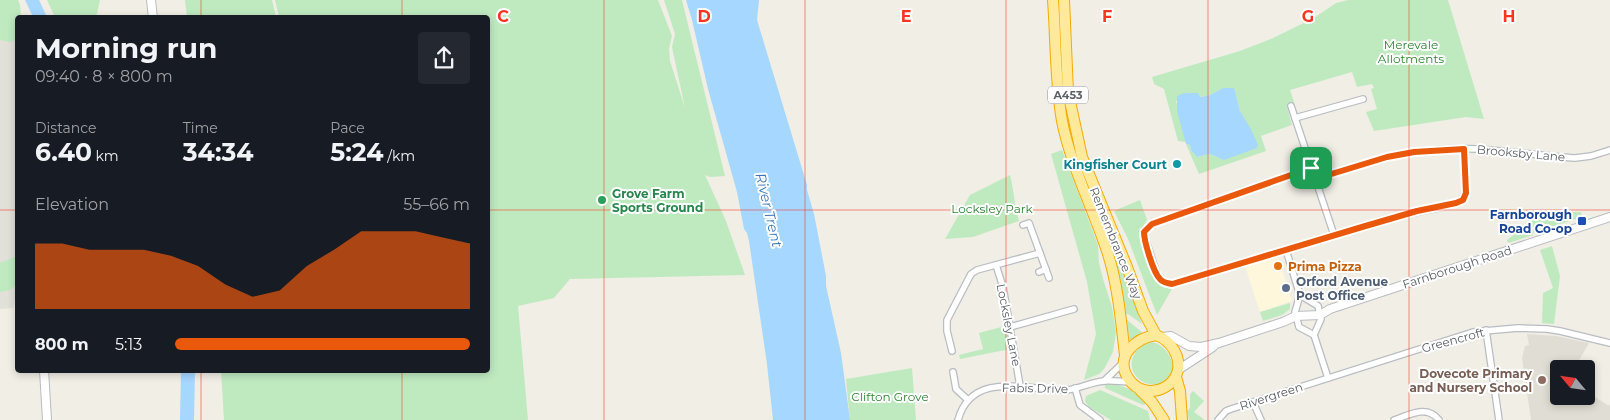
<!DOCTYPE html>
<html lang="en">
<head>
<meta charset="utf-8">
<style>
  body { margin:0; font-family:Montserrat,sans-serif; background:#242831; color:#f1f3f6; height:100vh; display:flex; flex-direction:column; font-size:19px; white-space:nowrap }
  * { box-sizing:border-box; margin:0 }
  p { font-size:16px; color:#9ea1a6 }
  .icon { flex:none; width:28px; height:28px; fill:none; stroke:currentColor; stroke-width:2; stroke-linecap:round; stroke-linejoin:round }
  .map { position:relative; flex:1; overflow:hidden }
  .details { position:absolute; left:15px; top:15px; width:475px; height:358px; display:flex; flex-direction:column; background:#171b24; border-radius:5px; box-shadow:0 2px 8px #0003 }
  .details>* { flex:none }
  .needle { width:32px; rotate:299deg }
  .controls { position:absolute; left:1550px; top:360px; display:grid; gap:10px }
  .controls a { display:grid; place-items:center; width:45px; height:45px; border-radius:5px; background:#171b24; box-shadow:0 2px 8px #0003; font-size:25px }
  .pin { position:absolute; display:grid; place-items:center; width:42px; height:42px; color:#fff; margin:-21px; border-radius:10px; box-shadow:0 2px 8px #0006 }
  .round { display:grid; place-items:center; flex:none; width:52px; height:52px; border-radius:5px; background:#242831 }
  .head { display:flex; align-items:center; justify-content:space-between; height:85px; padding:0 20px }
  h1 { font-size:28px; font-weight:700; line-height:38px }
  .figures { display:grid; grid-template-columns:repeat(3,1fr); gap:8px; height:85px; padding:5px 20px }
  .figures div { display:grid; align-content:center }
  .figures b { font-size:25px; font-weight:700 }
  .figures small { font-size:14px; font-weight:400 }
  .figures p { font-size:14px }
  .chart { height:140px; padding:10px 20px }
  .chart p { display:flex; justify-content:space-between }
  .chart svg { width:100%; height:90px; margin-top:5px; fill:#ea580c; opacity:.7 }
  ul { padding:0 20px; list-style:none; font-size:16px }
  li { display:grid; grid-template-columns:80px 60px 1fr; align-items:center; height:38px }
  li i { height:12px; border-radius:6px; background:#ea580c }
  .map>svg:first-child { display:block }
  .commercial { fill:#fff7db }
  .industrial { fill:#e1e0d9 }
  .education { fill:#e0ddd4 }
  .green { fill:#bfeac0 }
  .water { fill:#a6d7ff }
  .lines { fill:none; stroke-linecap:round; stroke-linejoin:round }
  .minor-casing { stroke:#b9bdc2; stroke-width:8 }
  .tertiary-casing { stroke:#b9bdc2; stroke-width:10 }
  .trunk-casing { stroke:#f5ab00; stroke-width:12 }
  .minor { stroke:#fff; stroke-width:5.5 }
  .tertiary { stroke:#fff; stroke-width:8 }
  .trunk { stroke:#ffea9c; stroke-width:10 }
  .route-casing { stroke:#fff; stroke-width:10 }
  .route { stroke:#ea580c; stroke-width:6 }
  .grid { fill:none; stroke:#f93522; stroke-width:1; stroke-opacity:0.55 }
  .culture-dot { fill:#0f9aa8; stroke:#fff; stroke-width:2 }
  .leisure-dot { fill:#2e9e5b; stroke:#fff; stroke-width:2 }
  .transit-dot { fill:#1a4fb4; stroke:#fff; stroke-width:2 }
  .food-dot { fill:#e8710a; stroke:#fff; stroke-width:2 }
  .service-dot { fill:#5c6f8a; stroke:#fff; stroke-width:2 }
  .education-dot { fill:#8d6e63; stroke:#fff; stroke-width:2 }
  .labels { text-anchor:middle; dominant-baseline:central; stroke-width:4; stroke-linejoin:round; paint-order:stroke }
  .shield { fill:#fff; stroke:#8d9095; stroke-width:1 }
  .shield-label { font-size:11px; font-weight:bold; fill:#5c6167 }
  .park-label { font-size:12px; fill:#2d8531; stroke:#fff }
  .street-label { font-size:12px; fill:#5c6167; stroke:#fff }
  .culture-label { font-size:12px; font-weight:bold; fill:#0d838f; stroke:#fff; text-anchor:end }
  .leisure-label { font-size:12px; font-weight:bold; fill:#27864d; stroke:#fff; text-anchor:start }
  .transit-label { font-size:12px; font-weight:bold; fill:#164399; stroke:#fff; text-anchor:end }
  .food-label { font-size:12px; font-weight:bold; fill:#c56008; stroke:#fff; text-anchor:start }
  .service-label { font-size:12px; font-weight:bold; fill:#4e5e75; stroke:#fff; text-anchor:start }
  .education-label { font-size:12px; font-weight:bold; fill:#785e54; stroke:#fff; text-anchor:end }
  .water-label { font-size:14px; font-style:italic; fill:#3977bc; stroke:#fff }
  .grid-label { font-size:16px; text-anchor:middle; font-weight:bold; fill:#f93522; stroke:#fff; stroke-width:4; stroke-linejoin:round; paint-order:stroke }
</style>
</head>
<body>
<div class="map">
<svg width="1610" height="420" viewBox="0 0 1610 420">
  <rect width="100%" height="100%" fill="#f0eee5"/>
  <!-- commercial -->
  <polygon class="commercial" points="1276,257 1278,257 1292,301 1260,312 1245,266"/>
  <!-- industrial -->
  <polygon class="industrial" points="0,5 18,43 17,291 13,308 0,309"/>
  <!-- education -->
  <polygon class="education" points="1527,334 1556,336 1589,343 1574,369 1559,369 1559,396 1586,396 1586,391 1609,406 1610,404 1610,420 1531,420 1522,358 1525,346 1529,345"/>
  <!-- green -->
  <g class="green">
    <polygon points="0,0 18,0 20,5 21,17 18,18 17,39 10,42 0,40"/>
    <polygon points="47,0 100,0 96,18 55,17"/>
    <polygon points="185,0 272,0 276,17 187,17"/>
    <polygon points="275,0 658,0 672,36 669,49 670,61 685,108 672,47 675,34 664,0 682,0 725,176 710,177 705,175 726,221 745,275 570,279 554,298 518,306 528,420 224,420 221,370 488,370 488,18 279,17"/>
    <polygon points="1348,0 1448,0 1484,119 1466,117 1374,131 1366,112 1377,109 1371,89 1374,88 1372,84 1357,87 1352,72 1290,90 1295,105 1287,107 1292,125 1261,136 1266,151 1199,174 1186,144 1190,145 1191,150 1197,157 1210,154 1219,158 1255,138 1240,111 1234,89 1223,88 1210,95 1176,101 1186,142 1178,141 1164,89 1154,84 1152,77 1240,51 1273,38 1314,18 1336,3"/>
    <polygon points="1060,39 1061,39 1064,88 1068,116 1077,153 1114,246 1142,324 1128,314 1125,314 1068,127 1063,97"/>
    <polygon points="1062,150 1098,245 1099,263 1103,279 1112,307 1116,332 1113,352 1104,369 1099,374 1084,380 1096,334 1087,282 1051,154"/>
    <path d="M1010 175C1014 190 1014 205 1019 221L973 237 945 239 970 195Z"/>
    <polygon points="1140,200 1147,220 1140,232 1141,240 1155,281 1165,288 1173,287 1157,315 1128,239 1114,211"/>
    <polygon points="1551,212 1581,212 1582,217 1533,233 1531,230 1533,235 1508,243 1507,240 1529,223 1528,220"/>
    <polygon points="1552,246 1560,276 1554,324 1542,323 1543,293 1553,288 1540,250"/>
    <polygon points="17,256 17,284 10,290 0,292 0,263"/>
    <polygon points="1290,303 1290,309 1282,315 1263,321 1260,312"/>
    <polygon points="1126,319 1143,333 1130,342"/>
    <polygon points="1005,326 1010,349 960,359 959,355 983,349 979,333"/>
    <path d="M1149 342C1162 341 1177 360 1172 373 1167 387 1145 388 1136 376 1126 363 1135 347 1149 342Z"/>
    <polygon points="912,368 916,420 850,420 846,379"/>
    <path d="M1110 384C1126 385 1136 392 1147 403L1143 405 1105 388V385Z"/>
    <polygon points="1100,390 1148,411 1150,420 1111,420 1089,407 1085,401 1086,396"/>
    <polygon points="1193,391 1204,401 1194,412 1205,420 1189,420 1187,411 1190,408 1190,394"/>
  </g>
  <!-- water -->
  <g class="water">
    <polygon points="25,0 39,0 47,17 33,17"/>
    <polygon points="686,0 759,0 757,20 807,185 807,190 814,214 826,276 826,286 841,353 850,420 773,420 767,364 749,241 747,233 744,229 737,192 708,89 692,20"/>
    <polygon points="1223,88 1234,88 1240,111 1252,131 1258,145 1257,148 1224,160 1210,154 1197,157 1191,150 1190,145 1186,144 1177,111 1177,96 1184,93 1198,93 1200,97 1210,95"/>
    <polygon points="181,370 195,370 194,420 180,420"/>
  </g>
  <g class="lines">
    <!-- minor casing -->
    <g class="minor-casing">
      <g id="minor">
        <polyline points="1291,106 1334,235"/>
        <polyline points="1295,118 1363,99"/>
        <path d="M1311 168 1152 224 1147 228 1144 235 1158 277 1166 283H1175C1252 260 1329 236 1406 215 1417 211 1454 207 1461 201 1470 193 1464 160 1464 149"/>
        <path d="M1315 179C1367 161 1420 146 1476 149 1509 151 1542 156 1575 158L1591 156 1610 150"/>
        <polyline points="1023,225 1029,223 1049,278"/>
        <polyline points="1286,250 1300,295 1295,312 1299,327 1314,335"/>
        <polyline points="996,265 1003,287 1020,386"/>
        <polyline points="1039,272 1046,269"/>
        <polyline points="1300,295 1318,306 1321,319 1314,335 1328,378"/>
        <polyline points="1010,327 1074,309"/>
        <polyline points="1486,330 1499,420"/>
        <polyline points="952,351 947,331 947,320 971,274 977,270 1040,253"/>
        <polyline points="953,372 956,389 968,400"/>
        <polyline points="1104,381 1124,362"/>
        <polyline points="1075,388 1080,405 1100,420"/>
        <polyline points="1253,402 1261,420"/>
        <path d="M958 420C972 369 1029 391 1066 390 1079 389 1091 382 1104 381 1112 380 1122 382 1131 382"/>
        <polyline points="1218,420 1226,411 1231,409 1473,332 1518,328 1547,329 1560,331 1610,343"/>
        <path d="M1394 420C1409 415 1427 404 1439 420"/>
      </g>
    </g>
    <!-- tertiary casing -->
    <g class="tertiary-casing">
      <g id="tertiary">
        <polyline points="151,0 153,18"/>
        <polyline points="1162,337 1171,336 1189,346 1201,347 1219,343 1283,322 1296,316 1320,315 1330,309 1610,217"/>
        <polyline points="44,370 47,420"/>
        <polyline points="1178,370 1213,347"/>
      </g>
    </g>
    <!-- trunk casing -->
    <g class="trunk-casing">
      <g id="trunk">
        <path d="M1053 0C1056 40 1055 81 1062 121 1071 167 1094 210 1108 254 1118 286 1121 321 1125 355"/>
        <polyline points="1064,0 1068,92 1082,157 1127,267 1143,311 1156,335"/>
        <path d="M1156 335C1164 338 1170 343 1174 350 1193 383 1146 407 1128 378 1114 356 1136 338 1156 335Z"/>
        <polyline points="1176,377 1180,391 1182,420"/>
        <polyline points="1140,390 1152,402 1164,420"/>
      </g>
    </g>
    <!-- minor -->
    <use href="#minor" class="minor"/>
    <!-- tertiary -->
    <use href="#tertiary" class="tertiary"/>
    <!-- trunk -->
    <use href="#trunk" class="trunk"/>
  </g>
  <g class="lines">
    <!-- route casing -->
    <g class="route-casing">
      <path id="route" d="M1464 149 1466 193 1463 200 1456 203 1417 211 1362 227 1172 284C1167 283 1163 283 1160 279 1153 272 1144 241 1144 232L1152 224 1311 168 1315 179 1387 157 1414 152Z"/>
    </g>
    <!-- route -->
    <use href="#route" class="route"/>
  </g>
  <!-- grid -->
  <path class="grid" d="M201 0V18M402 0V18M604 0V420M805 0V420M1006 0V420M1208 0V420M1409 0V420M0 210H18M488 210H1610M201 370V420M402 370V420"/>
  <!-- markers -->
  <circle class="culture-dot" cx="1177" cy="164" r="5"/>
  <circle class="leisure-dot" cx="602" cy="200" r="5"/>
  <rect class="transit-dot" x="1577" y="216" width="10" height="10" rx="2.5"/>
  <circle class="food-dot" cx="1278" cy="266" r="5"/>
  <circle class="service-dot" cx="1286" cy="288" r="5"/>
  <circle class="education-dot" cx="1542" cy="380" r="5"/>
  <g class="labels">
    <!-- shield labels -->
    <rect class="shield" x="1048" y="86.5" width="40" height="17" rx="4"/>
    <g class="shield-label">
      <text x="1068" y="95">A453</text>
    </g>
    <!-- park labels -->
    <g class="park-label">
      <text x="1411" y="44">Merevale<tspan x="1411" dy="14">Allotments</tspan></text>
      <text x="992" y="208">Locksley Park</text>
      <text x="890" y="396">Clifton Grove</text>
    </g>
    <!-- street labels -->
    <g class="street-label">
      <text transform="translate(1521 153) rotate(5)">Brooksby Lane</text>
      <text transform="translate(1116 243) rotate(68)">Remembrance Way</text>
      <text transform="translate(1457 267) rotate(-18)">Farnborough Road</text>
      <text transform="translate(1009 325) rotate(79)">Locksley Lane</text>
      <text transform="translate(1453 340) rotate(-15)">Greencroft</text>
      <text transform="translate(1035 388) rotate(1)">Fabis Drive</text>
      <text transform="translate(1271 396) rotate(-18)">Rivergreen</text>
    </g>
    <!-- culture labels -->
    <g class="culture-label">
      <text x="1167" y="164">Kingfisher Court</text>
    </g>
    <!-- leisure labels -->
    <g class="leisure-label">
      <text x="612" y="193">Grove Farm<tspan x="612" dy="14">Sports Ground</tspan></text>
    </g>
    <!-- transit labels -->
    <g class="transit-label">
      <text x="1572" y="214">Farnborough<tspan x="1572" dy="14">Road Co-op</tspan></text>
    </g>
    <!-- food labels -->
    <g class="food-label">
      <text x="1288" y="266">Prima Pizza</text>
    </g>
    <!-- service labels -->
    <g class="service-label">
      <text x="1296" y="281">Orford Avenue<tspan x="1296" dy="14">Post Office</tspan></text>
    </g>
    <!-- education labels -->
    <g class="education-label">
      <text x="1532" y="373">Dovecote Primary<tspan x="1532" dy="14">and Nursery School</tspan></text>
    </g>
    <!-- water labels -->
    <g class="water-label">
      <text transform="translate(769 210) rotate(77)">River Trent</text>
    </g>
  </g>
  <g class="grid-label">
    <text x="503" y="22">C</text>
    <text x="704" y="22">D</text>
    <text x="906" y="22">E</text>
    <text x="1107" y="22">F</text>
    <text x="1308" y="22">G</text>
    <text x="1509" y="22">H</text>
  </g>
</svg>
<div class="controls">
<a><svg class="needle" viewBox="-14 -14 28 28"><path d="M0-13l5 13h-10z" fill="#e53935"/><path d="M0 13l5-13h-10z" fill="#9ea1a6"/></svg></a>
</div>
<div class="pin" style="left:1311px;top:168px;background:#1e9e55"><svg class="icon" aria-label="arrive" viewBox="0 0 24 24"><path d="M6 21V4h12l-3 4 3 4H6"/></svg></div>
<section class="details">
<div class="head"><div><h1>Morning run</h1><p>09:40 · 8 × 800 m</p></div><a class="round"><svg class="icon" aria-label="share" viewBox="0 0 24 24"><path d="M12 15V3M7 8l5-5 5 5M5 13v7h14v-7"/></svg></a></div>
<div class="figures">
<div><p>Distance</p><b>6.40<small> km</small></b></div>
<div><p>Time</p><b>34:34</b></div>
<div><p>Pace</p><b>5:24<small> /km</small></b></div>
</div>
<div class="chart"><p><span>Elevation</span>55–66 m</p>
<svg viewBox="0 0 160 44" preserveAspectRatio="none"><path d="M0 44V12L10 12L20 15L30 15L40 15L50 18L60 23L70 32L80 38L90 35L100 23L110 15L120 6L130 6L140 6L150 9L160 12V44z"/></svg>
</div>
<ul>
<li><b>800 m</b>5:13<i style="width:100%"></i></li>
</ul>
</section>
</div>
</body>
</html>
